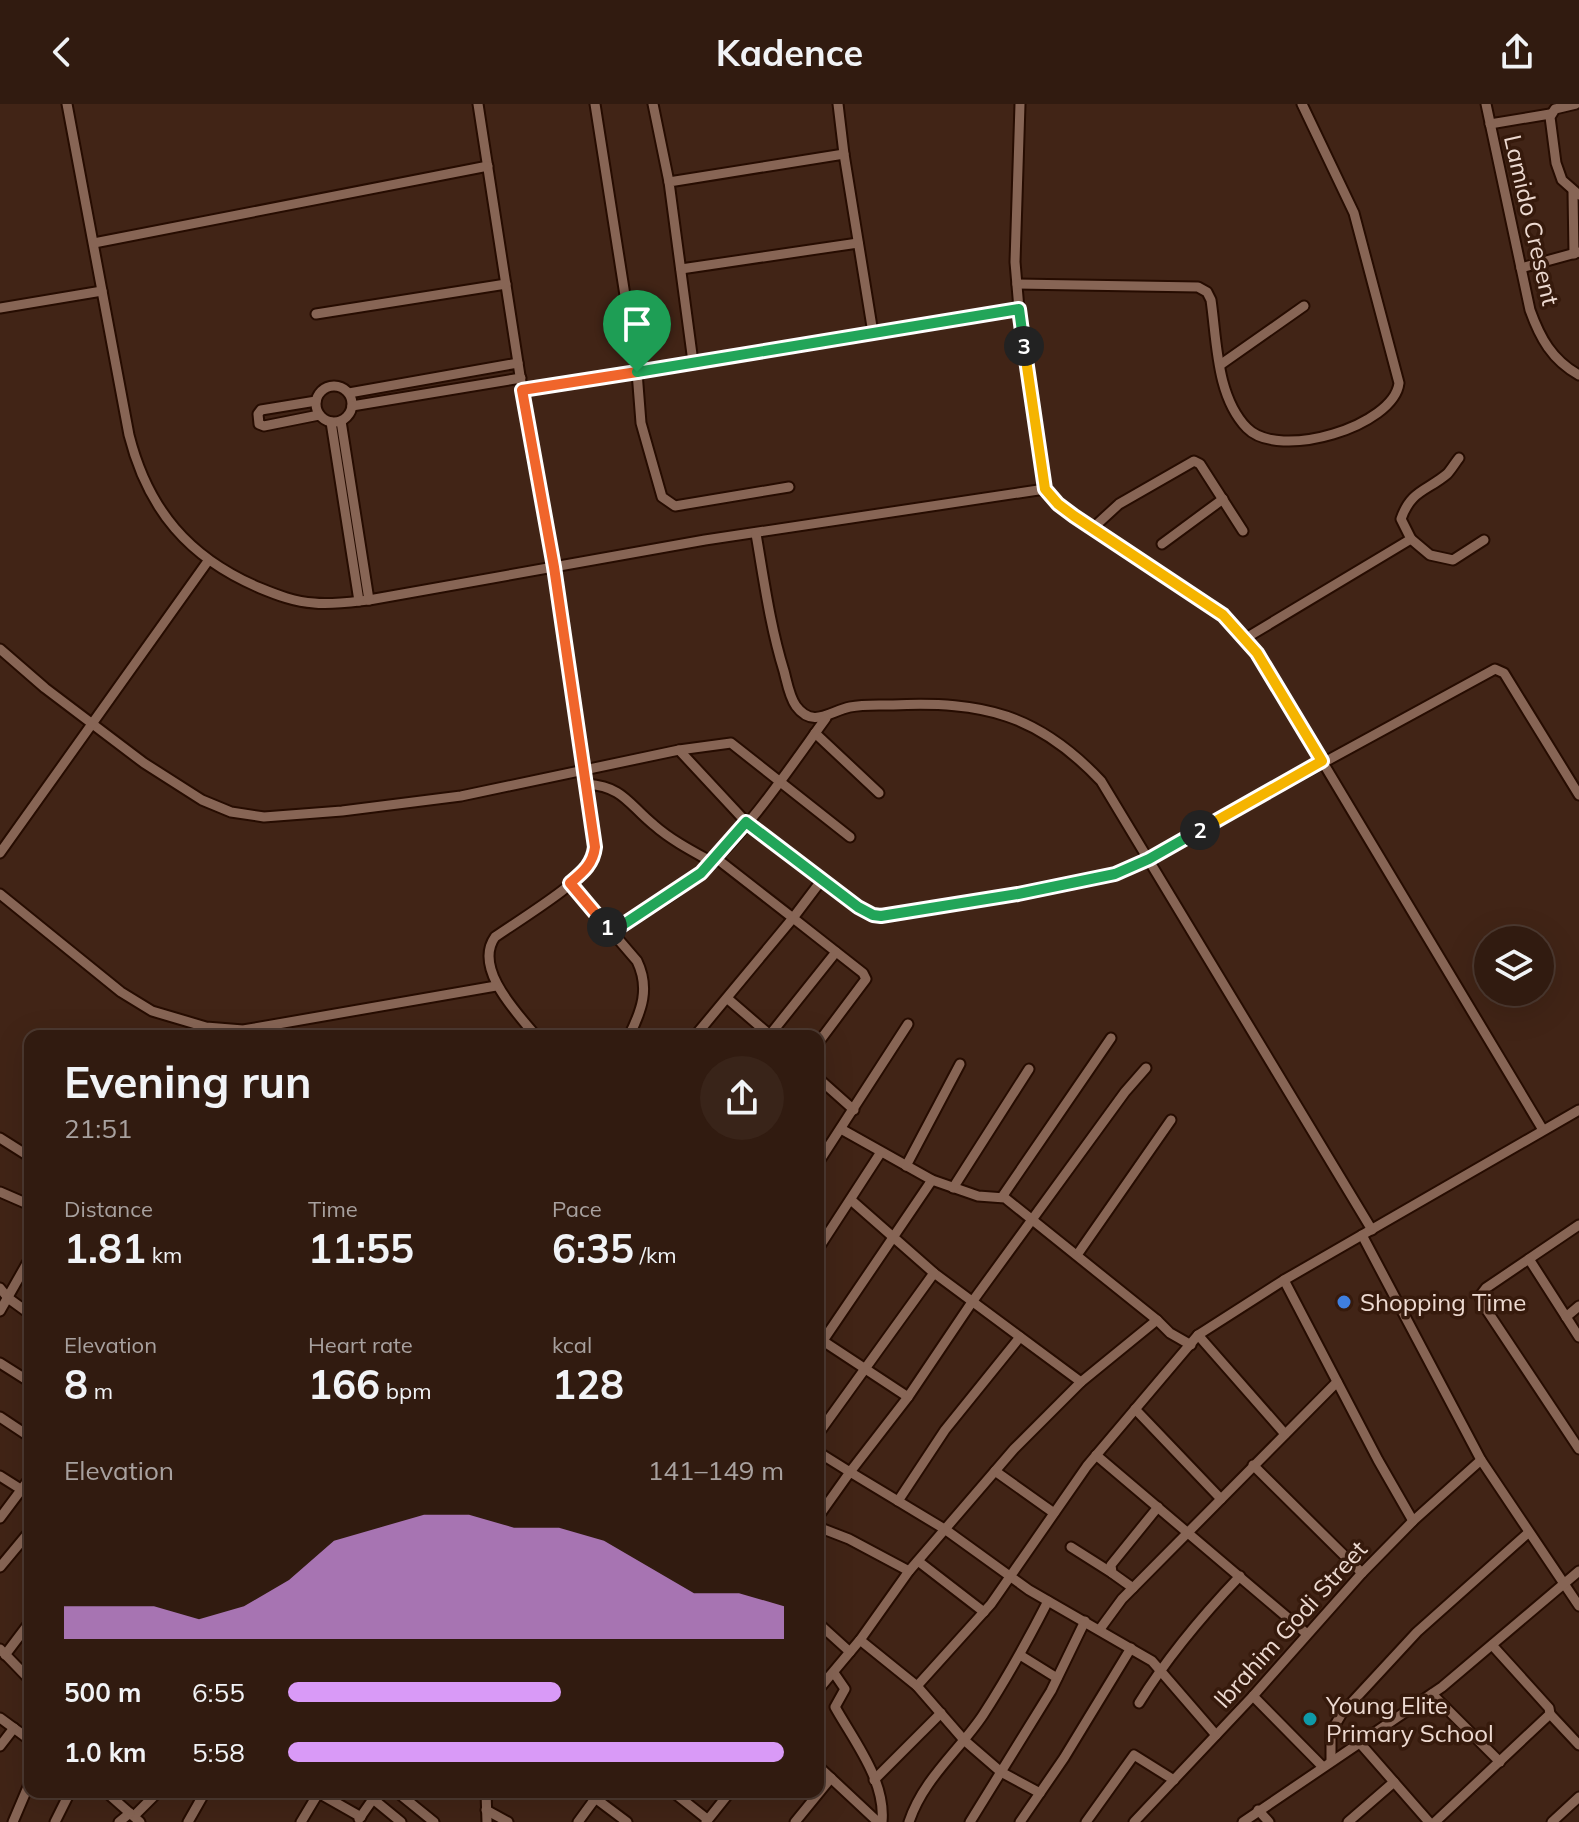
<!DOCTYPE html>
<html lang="en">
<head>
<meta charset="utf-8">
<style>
  body { margin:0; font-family:Mulish,sans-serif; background:#392419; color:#f1f3f6; height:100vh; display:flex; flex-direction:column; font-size:30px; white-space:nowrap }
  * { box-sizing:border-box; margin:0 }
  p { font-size:26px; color:#a8a19f }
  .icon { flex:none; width:44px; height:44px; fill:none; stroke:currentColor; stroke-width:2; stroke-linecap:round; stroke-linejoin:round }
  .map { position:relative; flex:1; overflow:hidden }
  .side { position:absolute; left:24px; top:926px; width:800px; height:768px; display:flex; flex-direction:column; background:#311b10; border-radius:16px; box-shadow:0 8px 32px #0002,0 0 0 2px #4c3930 }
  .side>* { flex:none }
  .controls { position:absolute; left:1474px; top:822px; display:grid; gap:16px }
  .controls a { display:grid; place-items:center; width:80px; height:80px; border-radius:50%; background:#311b10; box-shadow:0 8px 32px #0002,0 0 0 2px #4c3930; font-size:40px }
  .pin { position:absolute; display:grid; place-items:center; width:68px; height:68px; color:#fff; margin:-82px -34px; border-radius:50% 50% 50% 0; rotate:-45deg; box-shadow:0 0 8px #0007 }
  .pin .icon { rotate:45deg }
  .km { position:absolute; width:40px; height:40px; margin:-20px; border-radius:50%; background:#222; color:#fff; font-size:22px; line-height:40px; text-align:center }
  .round { display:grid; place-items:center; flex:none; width:84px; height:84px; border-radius:42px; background:#392419 }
  .overview { display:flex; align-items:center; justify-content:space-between; height:136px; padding:0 40px }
  h1 { font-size:44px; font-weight:700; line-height:60px }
  .stats { display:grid; grid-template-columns:repeat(3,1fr); gap:12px; height:136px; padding:8px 40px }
  .stats div { display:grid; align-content:center }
  .stats b { font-size:40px; font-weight:700 }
  .stats small { font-size:22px; font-weight:400 }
  .stats p { font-size:22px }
  .chart { height:224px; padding:16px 40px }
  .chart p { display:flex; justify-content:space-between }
  .chart svg { width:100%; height:144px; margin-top:8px; fill:#d99af7; opacity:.7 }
  ul { padding:0 40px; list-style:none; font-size:26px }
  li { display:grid; grid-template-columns:128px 96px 1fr; align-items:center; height:60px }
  li i { height:20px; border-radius:10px; background:#d99af7 }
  header { display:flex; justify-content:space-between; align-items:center; height:104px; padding:0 40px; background:#311b10; font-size:36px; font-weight:700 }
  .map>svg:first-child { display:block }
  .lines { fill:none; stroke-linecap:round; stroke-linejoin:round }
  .minor-casing { stroke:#260c01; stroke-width:13 }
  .minor { stroke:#876555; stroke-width:9 }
  .split-1-casing { stroke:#fff; stroke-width:16 }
  .split-2-casing { stroke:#fff; stroke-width:16 }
  .split-3-casing { stroke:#fff; stroke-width:16 }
  .split-4-casing { stroke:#fff; stroke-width:16 }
  .split-1 { stroke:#f0652b; stroke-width:10 }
  .split-2 { stroke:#22a559; stroke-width:10 }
  .split-3 { stroke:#f5b400; stroke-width:10 }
  .split-4 { stroke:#22a559; stroke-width:10 }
  .shop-dot { fill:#3f7fe0; stroke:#361a0c; stroke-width:3 }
  .culture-dot { fill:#0f9aa8; stroke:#361a0c; stroke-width:3 }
  .labels { text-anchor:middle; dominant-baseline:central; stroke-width:7; stroke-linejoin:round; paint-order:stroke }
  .street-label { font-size:24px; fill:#eddad1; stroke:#361a0c }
  .poi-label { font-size:24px; fill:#eddad1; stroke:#361a0c; text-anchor:start }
</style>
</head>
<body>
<header><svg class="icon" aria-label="back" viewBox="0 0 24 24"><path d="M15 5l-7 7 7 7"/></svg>Kadence<svg class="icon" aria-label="share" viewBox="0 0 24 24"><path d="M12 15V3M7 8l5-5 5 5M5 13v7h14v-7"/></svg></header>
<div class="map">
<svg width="1579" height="1718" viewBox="0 0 1579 1718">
  <rect width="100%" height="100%" fill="#412416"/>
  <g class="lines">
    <!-- minor casing -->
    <g class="minor-casing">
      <g id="minor">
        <path d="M67 0 129 331C148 406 189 454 260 484 277 491 295 498 314 499 331 501 351 498 369 496L705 436 1045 385"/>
        <path d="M478 0 533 356 554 463 595 743C594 747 594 752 593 756 584 777 516 818 495 833 473 864 517 909 536 932"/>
        <polyline points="595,0 637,268 641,319 662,393 675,402 789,383"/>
        <polyline points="653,0 669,78"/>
        <polyline points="838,0 844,50"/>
        <polyline points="1020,0 1015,158 1019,205 1045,385 1058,400 1074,412 1211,501 1246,534 1322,657 1543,1026"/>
        <path d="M1486 0 1530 206C1540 234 1552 256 1579 271"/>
        <polyline points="1576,0 1555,5 1550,13 1556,59 1562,76 1579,91"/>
        <polyline points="1490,20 1550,10"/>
        <polyline points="1573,88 1574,150"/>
        <polyline points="94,139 488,62"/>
        <polyline points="1521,164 1579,148"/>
        <polyline points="681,165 858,139"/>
        <path d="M1017 180 1198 183 1207 188 1211 196C1217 237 1216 292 1247 324 1279 357 1394 322 1399 279L1354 109 1302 0"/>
        <polyline points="0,204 102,187"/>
        <polyline points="316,210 506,180"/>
        <polyline points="693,258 669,78 844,50 873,229"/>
        <polyline points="1220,261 1304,202"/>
        <circle cx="334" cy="300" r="18"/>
        <polyline points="522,286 1019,205"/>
        <polyline points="349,289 518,259"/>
        <polyline points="316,297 261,306 258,310 259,320 264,322 319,311"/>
        <polyline points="352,302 521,274"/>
        <polyline points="341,317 369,496"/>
        <polyline points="331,318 359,497"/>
        <polyline points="1094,423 1119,400 1194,357 1200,360 1243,427"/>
        <path d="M756 430C764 476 770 522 784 567 787 578 789 592 796 602 813 625 830 607 850 603 864 600 879 601 893 601 983 597 1038 610 1101 677L1372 1126"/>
        <polyline points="1411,435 1430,451 1453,456 1484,436"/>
        <polyline points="1162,440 1223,395"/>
        <path d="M1246 534 1411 435 1401 415C1411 386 1427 387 1447 370 1451 366 1455 359 1459 354"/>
        <polyline points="0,545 45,584 144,659 202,696 231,708 264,713 342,707 461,692 679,646 731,639 850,733"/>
        <polyline points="815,629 879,689"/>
        <polyline points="679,646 746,718 858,803 873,811 881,812 1018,790 1123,768 1495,565 1504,569 1579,691"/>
        <path d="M587 680C624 683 628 700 654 721 671 736 692 747 712 758"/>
        <polyline points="0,749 208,457"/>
        <path d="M570 779 637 857C650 884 642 906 629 932"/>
        <polyline points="0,790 121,888 152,907 206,923 243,926 496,882"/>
        <path d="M612 828C642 809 676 791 703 767 750 724 789 665 826 614"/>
        <polyline points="728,895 771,932"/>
        <polyline points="695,932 793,814 716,754"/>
        <polyline points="769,932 836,848"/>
        <polyline points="818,939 866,875 863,869 793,814 821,777"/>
        <polyline points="818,974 854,1006"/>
        <polyline points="841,1025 932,1076 978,1092 1005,1094 1157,1216 1170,1229 1191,1241"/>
        <polyline points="0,1034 30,1053"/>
        <polyline points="818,1059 908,920"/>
        <polyline points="906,1062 960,960"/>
        <polyline points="953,1084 1029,965"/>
        <polyline points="0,1088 30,1101"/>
        <polyline points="1002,1093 1111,934"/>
        <polyline points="851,1096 934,1169 1081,1278"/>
        <polyline points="1579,1121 1486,1184 1480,1192 1482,1199 1579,1345"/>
        <polyline points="1362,1131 1481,1356 1579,1502"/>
        <polyline points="818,1145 881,1048"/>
        <polyline points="1077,1151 1171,1016"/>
        <polyline points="1529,1155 1579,1233"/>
        <polyline points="1284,1176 1378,1356 1413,1417"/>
        <polyline points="0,1184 8,1194 30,1210"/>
        <polyline points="0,1207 30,1154"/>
        <polyline points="1566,1213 1579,1202"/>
        <polyline points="1198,1231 1285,1330"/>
        <polyline points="823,1237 908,1293"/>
        <polyline points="818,1244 932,1076"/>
        <polyline points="0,1259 30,1278"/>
        <polyline points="1135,1305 1221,1395"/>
        <polyline points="0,1313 30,1333"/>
        <polyline points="818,1330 934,1169"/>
        <polyline points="818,1348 850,1368 908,1293 972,1198 1125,988 1146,964"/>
        <polyline points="1096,1351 1307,1530"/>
        <polyline points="1253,1361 1362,1469"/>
        <polyline points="995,1367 1054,1409"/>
        <polyline points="0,1372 30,1391"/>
        <polyline points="898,1397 945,1326 1020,1233"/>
        <polyline points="818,1413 850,1368 946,1426 1029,1486 1152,1557 1216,1631"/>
        <polyline points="0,1414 30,1374"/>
        <polyline points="818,1423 849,1435 909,1467"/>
        <polyline points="1071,1443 1112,1469"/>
        <polyline points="28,1445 30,1447"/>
        <polyline points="918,1457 984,1508"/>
        <polyline points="0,1463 30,1427"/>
        <polyline points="1133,1484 1112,1469 1111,1461 1158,1403"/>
        <polyline points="818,1519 850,1548"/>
        <polyline points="1100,1525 1122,1495 1337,1278"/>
        <polyline points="860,1536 917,1582 964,1636 1001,1668 1040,1689"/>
        <polyline points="0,1545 30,1576"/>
        <polyline points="5,1551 30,1518"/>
        <polyline points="1020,1551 1057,1574"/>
        <path d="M834 1569 845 1585 835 1603C854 1637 886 1677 882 1718"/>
        <polyline points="917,1582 991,1500 1087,1362 1198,1231 1284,1176 1579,1006"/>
        <polyline points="818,1586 860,1536 909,1467 1014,1345 1081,1278 1157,1216"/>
        <polyline points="1432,1590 1500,1658"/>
        <polyline points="1253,1592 1322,1662"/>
        <path d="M1139 1599C1168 1552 1202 1512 1240 1472"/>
        <polyline points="1550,1610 1579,1641"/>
        <polyline points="0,1614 30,1636"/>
        <polyline points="1359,1638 1429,1718"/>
        <polyline points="0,1642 14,1624"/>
        <polyline points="1331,1656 1331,1628 1342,1609 1417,1528 1528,1429"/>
        <polyline points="818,1662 878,1718"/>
        <polyline points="874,1676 941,1609"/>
        <polyline points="106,1688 140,1718"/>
        <polyline points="317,1688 361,1713"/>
        <polyline points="397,1688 434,1718"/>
        <polyline points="486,1688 487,1718"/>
        <polyline points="587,1688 627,1718"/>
        <polyline points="673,1688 707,1715"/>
        <polyline points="373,1695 401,1718"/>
        <polyline points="486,1706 508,1718"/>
        <polyline points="1258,1706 1269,1718"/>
        <polyline points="134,1712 158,1688"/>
        <polyline points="359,1715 378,1688"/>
        <polyline points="13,1718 30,1678"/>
        <polyline points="55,1718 70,1688"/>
        <polyline points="119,1718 130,1709"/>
        <polyline points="188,1718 205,1688"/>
        <polyline points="301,1718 319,1688"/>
        <polyline points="578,1718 600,1688"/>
        <polyline points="706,1718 730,1688"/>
        <polyline points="795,1718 831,1674"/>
        <path d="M909 1718C923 1675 959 1647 983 1611 1007 1574 1028 1536 1048 1497"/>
        <polyline points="970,1718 1051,1587 1085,1517"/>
        <polyline points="1020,1718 1064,1654 1131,1544"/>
        <polyline points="1086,1718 1134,1651 1174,1676"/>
        <polyline points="1134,1718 1253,1592 1362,1469 1413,1417 1481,1356"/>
        <polyline points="1243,1718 1442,1583 1579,1467"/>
        <polyline points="1348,1718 1394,1678"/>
        <polyline points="1435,1718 1550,1610 1549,1604 1492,1541"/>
        <polyline points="1552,1718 1579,1693"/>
      </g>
    </g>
    <!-- minor -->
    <use href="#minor" class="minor"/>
  </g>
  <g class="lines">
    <!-- split-1 casing -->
    <g class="split-1-casing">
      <path id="split-1" d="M607 823 570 779C583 768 593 760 595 743L554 463 522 286 637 268"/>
    </g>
    <!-- split-2 casing -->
    <g class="split-2-casing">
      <polyline id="split-2" points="607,823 612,828 701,769 746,718 858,803 873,811 881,812 1018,790 1115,770 1149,755 1200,726"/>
    </g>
    <!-- split-3 casing -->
    <g class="split-3-casing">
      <polyline id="split-3" points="1024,242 1045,385 1058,400 1074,412 1223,511 1257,549 1322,657 1200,726"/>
    </g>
    <!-- split-4 casing -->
    <g class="split-4-casing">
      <polyline id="split-4" points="637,268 1019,205 1024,242"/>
    </g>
    <!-- split-1 -->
    <use href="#split-1" class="split-1"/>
    <!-- split-2 -->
    <use href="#split-2" class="split-2"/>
    <!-- split-3 -->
    <use href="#split-3" class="split-3"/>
    <!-- split-4 -->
    <use href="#split-4" class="split-4"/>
  </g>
  <!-- markers -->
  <circle class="shop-dot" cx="1344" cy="1198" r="8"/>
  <circle class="culture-dot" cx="1310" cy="1615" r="8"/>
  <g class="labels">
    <!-- street labels -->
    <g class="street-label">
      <text transform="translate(1532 116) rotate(77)">Lamido Cresent</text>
      <text transform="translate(1290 1520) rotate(-48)">Ibrahim Godi Street</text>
    </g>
    <!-- poi labels -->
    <g class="poi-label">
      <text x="1360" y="1198">Shopping Time</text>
      <text x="1326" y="1601">Young Elite<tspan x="1326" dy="28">Primary School</tspan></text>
    </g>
  </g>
</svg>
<div class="controls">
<a><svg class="icon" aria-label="layers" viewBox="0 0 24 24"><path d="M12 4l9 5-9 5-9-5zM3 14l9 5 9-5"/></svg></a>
</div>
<div class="pin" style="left:637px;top:268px;background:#1e9e55"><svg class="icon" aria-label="arrive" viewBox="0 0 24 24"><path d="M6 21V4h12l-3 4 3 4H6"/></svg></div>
<b class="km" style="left:607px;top:823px">1</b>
<b class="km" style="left:1200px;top:726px">2</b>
<b class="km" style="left:1024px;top:242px">3</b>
<section class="side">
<div class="overview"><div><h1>Evening run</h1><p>21:51</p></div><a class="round"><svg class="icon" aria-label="share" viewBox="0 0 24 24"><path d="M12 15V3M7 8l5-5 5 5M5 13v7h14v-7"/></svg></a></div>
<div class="stats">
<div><p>Distance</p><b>1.81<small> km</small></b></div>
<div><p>Time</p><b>11:55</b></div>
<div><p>Pace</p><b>6:35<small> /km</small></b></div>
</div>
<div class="stats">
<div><p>Elevation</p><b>8<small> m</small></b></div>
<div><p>Heart rate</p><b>166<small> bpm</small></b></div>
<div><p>kcal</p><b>128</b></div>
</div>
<div class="chart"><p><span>Elevation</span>141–149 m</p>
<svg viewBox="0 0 160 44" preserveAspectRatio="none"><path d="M0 44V34L10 34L20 34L30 38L40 34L50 26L60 14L70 10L80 6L90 6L100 10L110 10L120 14L130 22L140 30L150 30L160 34V44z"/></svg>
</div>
<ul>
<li><b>500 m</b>6:55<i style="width:55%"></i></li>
<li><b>1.0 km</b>5:58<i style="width:100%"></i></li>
</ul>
</section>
</div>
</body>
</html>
